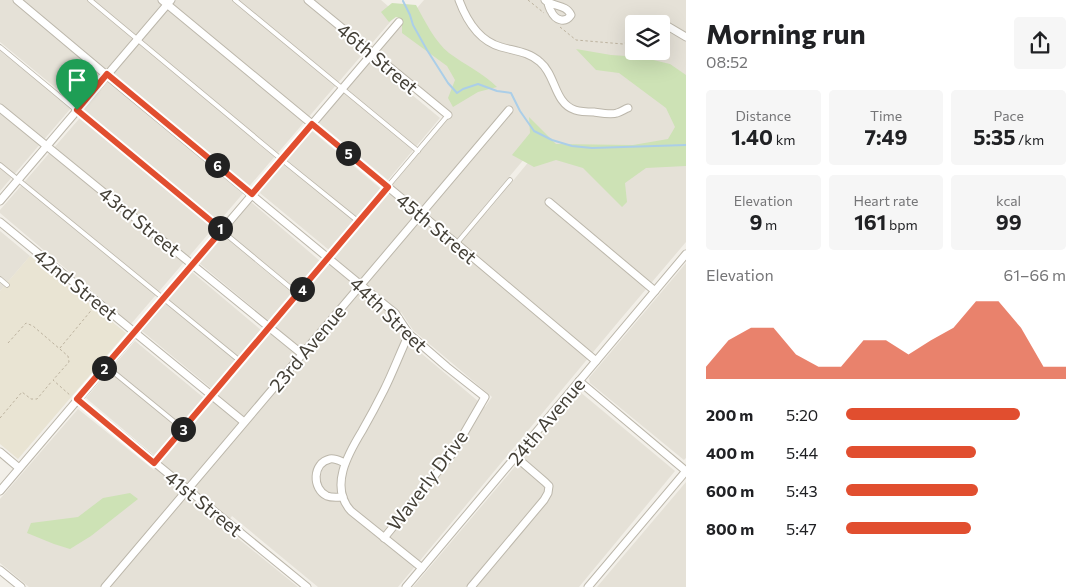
<!DOCTYPE html>
<html lang="en">
<head>
<meta charset="utf-8">
<style>
  body { margin:0; font-family:Commissioner,sans-serif; background:#f6f6f6; color:#202124; height:100vh; display:flex; flex-direction:column; font-size:19px; white-space:nowrap }
  * { box-sizing:border-box; margin:0 }
  p { font-size:16px; color:#757577 }
  .icon { flex:none; width:28px; height:28px; fill:none; stroke:currentColor; stroke-width:2; stroke-linecap:round; stroke-linejoin:round }
  .map { position:relative; flex:1; overflow:hidden }
  .drawer { display:flex; flex-direction:column; background:#fff; width:400px }
  .drawer>* { flex:none }
  .fabs { position:absolute; left:625px; top:15px; display:grid; gap:10px }
  .fabs a { display:grid; place-items:center; width:45px; height:45px; border-radius:5px; background:#fff; box-shadow:0 5px 20px #0002; font-size:25px }
  .pin { position:absolute; display:grid; place-items:center; width:42px; height:42px; color:#fff; margin:-51px -21px; border-radius:50% 50% 50% 0; rotate:-45deg; box-shadow:0 0 5px #0007 }
  .pin .icon { rotate:45deg }
  .km { position:absolute; width:25px; height:25px; margin:-12px; border-radius:50%; background:#222; color:#fff; font-size:14px; line-height:25px; text-align:center }
  .round { display:grid; place-items:center; flex:none; width:52px; height:52px; border-radius:5px; background:#f6f6f6 }
  .head { display:flex; align-items:center; justify-content:space-between; height:85px; padding:0 20px }
  h1 { font-size:28px; font-weight:700; line-height:38px }
  .stats { display:grid; grid-template-columns:repeat(3,1fr); gap:8px; height:85px; padding:5px 20px }
  .stats div { display:grid; align-content:center; border-radius:5px; background:#f6f6f6; text-align:center }
  .stats b { font-size:21px; font-weight:700 }
  .stats small { font-size:14px; font-weight:400 }
  .stats p { font-size:14px }
  .chart { height:140px; padding:10px 20px }
  .chart p { display:flex; justify-content:space-between }
  .chart svg { width:100%; height:90px; margin-top:5px; fill:#e14e2f; opacity:.7 }
  ul { padding:0 20px; list-style:none; font-size:16px }
  li { display:grid; grid-template-columns:80px 60px 1fr; align-items:center; height:38px }
  li i { height:12px; border-radius:6px; background:#e14e2f }
  main { display:flex; flex:1; min-height:0 }
  .map>svg:first-child { display:block }
  .residential { fill:#e5e1d7; fill-rule:evenodd }
  .education { fill:#e9e4d3 }
  .green { fill:#cde2b5 }
  .lines { fill:none; stroke-linecap:round; stroke-linejoin:round }
  .stream { stroke:#abcee8; stroke-width:2 }
  .lane-casing { stroke:#bcb7ab; stroke-width:5.5 }
  .street-casing { stroke:#bcb7ab; stroke-width:9 }
  .path { stroke:#bcb29e; stroke-width:1; stroke-dasharray:2.5 2.5; stroke-linecap:butt }
  .lane { stroke:#fff; stroke-width:4 }
  .street { stroke:#fff; stroke-width:7 }
  .route-casing { stroke:#fff; stroke-width:10 }
  .route { stroke:#e14e2f; stroke-width:6 }
  .labels { text-anchor:middle; dominant-baseline:central; stroke-width:4; stroke-linejoin:round; paint-order:stroke }
  .street-label { font-size:19px; fill:#444037; stroke:#fff }
</style>
</head>
<body>
<main>
<div class="map">
<svg width="686" height="587" viewBox="0 0 686 587">
  <rect width="100%" height="100%" fill="#f2efe8"/>
  <!-- residential -->
  <g class="residential">
    <polygon points="0,0 381,0 397,14 131,324 0,213 0,210 85,112 0,42"/>
    <path d="M424 0H686V242L619 321 398 587H318L232 516 224 527 298 587H29L0 563V499L78 409 154 470 452 114 379 52ZM634 24H661V51H634ZM541 139 545 142 487 212 482 209ZM401 312 413 330 492 397 485 407 402 337 393 321Z"/>
    <polygon points="0,51 71,108 0,191"/>
    <polygon points="371,61 440,118 388,180 319,123"/>
    <polygon points="312,131 381,189 329,250 260,193"/>
    <polygon points="251,202 320,261 269,321 199,263"/>
    <polygon points="0,231 30,256 0,291"/>
    <polygon points="686,263 686,458 684,460 590,383 589,378"/>
    <polygon points="192,272 261,330 212,389 142,331"/>
    <polygon points="135,341 204,398 155,456 86,398"/>
    <polygon points="579,391 675,471 579,587 413,587"/>
    <polygon points="686,482 686,587 597,587"/>
  </g>
  <!-- education -->
  <polygon class="education" points="30,256 126,333 18,459 0,444 0,291"/>
  <!-- green -->
  <g class="green">
    <path d="M392 3 416 5C425 21 435 42 449 53 465 65 483 73 497 87L478 92 453 107 448 98 455 80 447 66 402 33V19L396 17 389 22 381 12Z"/>
    <polygon points="576,49 611,55 641,57 670,64 686,75 686,166 646,168 625,183 627,202 622,207 583,168 556,160 534,167 512,155 530,133 529,117 556,144 633,145 668,139 675,127 666,108 619,73 596,70"/>
    <polygon points="130,493 138,499 91,536 70,549 54,544 27,533 31,523 78,517 103,498"/>
  </g>
  <g class="lines">
    <!-- stream -->
    <polyline class="stream" points="403,1 410,15 413,25 427,50 448,83 457,93 463,89 478,84 497,91 511,93 520,111 534,131 552,140 572,146 592,148 686,145"/>
    <!-- lane casing -->
    <g class="lane-casing">
      <g id="lane">
        <polyline points="90,0 281,159 359,222"/>
        <polyline points="235,0 418,151"/>
        <polyline points="0,47 298,294"/>
        <polyline points="0,165 240,361"/>
        <polyline points="457,243 510,180"/>
        <polyline points="0,279 7,285"/>
        <polyline points="106,366 183,429"/>
        <polyline points="154,463 448,115"/>
      </g>
    </g>
    <!-- street casing -->
    <g class="street-casing">
      <g id="street">
        <polyline points="17,0 110,78 385,305 395,313 409,334 447,367 485,397 452,454 384,538"/>
        <polyline points="162,0 457,244 596,361"/>
        <polyline points="308,0 448,115"/>
        <path d="M459 0C466 19 479 41 501 47 515 51 529 52 540 62 556 75 554 103 575 110 581 112 588 112 594 112 601 113 611 115 617 113 621 112 625 109 628 108"/>
        <path d="M545 0C553 7 566 4 571 15 565 24 555 20 551 11 550 10 548 4 548 3"/>
        <polyline points="649,21 659,21 686,37"/>
        <polyline points="0,108 302,354"/>
        <polyline points="0,201 171,0"/>
        <polyline points="549,202 655,291"/>
        <polyline points="0,222 244,422"/>
        <path d="M409 334C400 353 393 372 384 390 377 404 370 417 362 431 348 454 329 487 351 511L422 568"/>
        <polyline points="579,381 686,471"/>
        <polyline points="77,399 307,587"/>
        <polyline points="0,452 19,468"/>
        <polyline points="0,491 399,22"/>
        <path d="M343 497C337 497 332 498 327 496 312 489 312 463 330 459 335 458 340 461 345 463"/>
        <polyline points="0,570 21,587"/>
        <polyline points="105,587 509,110"/>
        <polyline points="406,587 686,254"/>
        <polyline points="471,587 544,500 548,493 549,486 545,482 516,457"/>
        <polyline points="588,587 686,471"/>
      </g>
    </g>
    <!-- path -->
    <g class="path">
      <polyline points="528,0 544,13"/>
      <polyline points="560,27 576,40 623,44 626,42 634,35"/>
      <polyline points="8,343 26,323 33,326 68,356 69,362 53,380 71,396"/>
      <polyline points="60,348 94,307"/>
      <polyline points="0,418 22,392 31,399 37,399 52,381"/>
    </g>
    <!-- lane -->
    <use href="#lane" class="lane"/>
    <!-- street -->
    <use href="#street" class="street"/>
  </g>
  <g class="lines">
    <!-- route casing -->
    <g class="route-casing">
      <polygon id="route" points="107,74 252,194 312,124 388,187 154,463 77,399 222,230 77,110"/>
    </g>
    <!-- route -->
    <use href="#route" class="route"/>
  </g>
  <g class="labels">
    <!-- street labels -->
    <g class="street-label">
      <text transform="translate(378 58) rotate(40)">46th Street</text>
      <text transform="translate(140 221) rotate(39)">43rd Street</text>
      <text transform="translate(437 228) rotate(40)">45th Street</text>
      <text transform="translate(76 284) rotate(39)">42nd Street</text>
      <text transform="translate(389 314) rotate(44)">44th Street</text>
      <text transform="translate(307 348) rotate(-50)">23rd Avenue</text>
      <text transform="translate(546 421) rotate(-50)">24th Avenue</text>
      <text transform="translate(427 480) rotate(-53)">Waverly Drive</text>
      <text transform="translate(204 503) rotate(39)">41st Street</text>
    </g>
  </g>
</svg>
<div class="fabs">
<a><svg class="icon" aria-label="layers" viewBox="0 0 24 24"><path d="M12 4l9 5-9 5-9-5zM3 14l9 5 9-5"/></svg></a>
</div>
<div class="pin" style="left:77px;top:110px;background:#1e9e55"><svg class="icon" aria-label="arrive" viewBox="0 0 24 24"><path d="M6 21V4h12l-3 4 3 4H6"/></svg></div>
<b class="km" style="left:220px;top:228px">1</b>
<b class="km" style="left:104px;top:368px">2</b>
<b class="km" style="left:183px;top:429px">3</b>
<b class="km" style="left:302px;top:289px">4</b>
<b class="km" style="left:348px;top:153px">5</b>
<b class="km" style="left:217px;top:165px">6</b>
</div>
<section class="drawer">
<div class="head"><div><h1>Morning run</h1><p>08:52</p></div><a class="round"><svg class="icon" aria-label="share" viewBox="0 0 24 24"><path d="M12 15V3M7 8l5-5 5 5M5 13v7h14v-7"/></svg></a></div>
<div class="stats">
<div><p>Distance</p><b>1.40<small> km</small></b></div>
<div><p>Time</p><b>7:49</b></div>
<div><p>Pace</p><b>5:35<small> /km</small></b></div>
</div>
<div class="stats">
<div><p>Elevation</p><b>9<small> m</small></b></div>
<div><p>Heart rate</p><b>161<small> bpm</small></b></div>
<div><p>kcal</p><b>99</b></div>
</div>
<div class="chart"><p><span>Elevation</span>61–66 m</p>
<svg viewBox="0 0 160 44" preserveAspectRatio="none"><path d="M0 44V38L10 25L20 19L30 19L40 32L50 38L60 38L70 25L80 25L90 32L100 25L110 19L120 6L130 6L140 19L150 38L160 38V44z"/></svg>
</div>
<ul>
<li><b>200 m</b>5:20<i style="width:79%"></i></li>
<li><b>400 m</b>5:44<i style="width:59%"></i></li>
<li><b>600 m</b>5:43<i style="width:60%"></i></li>
<li><b>800 m</b>5:47<i style="width:57%"></i></li>
</ul>
</section>
</main>
</body>
</html>
